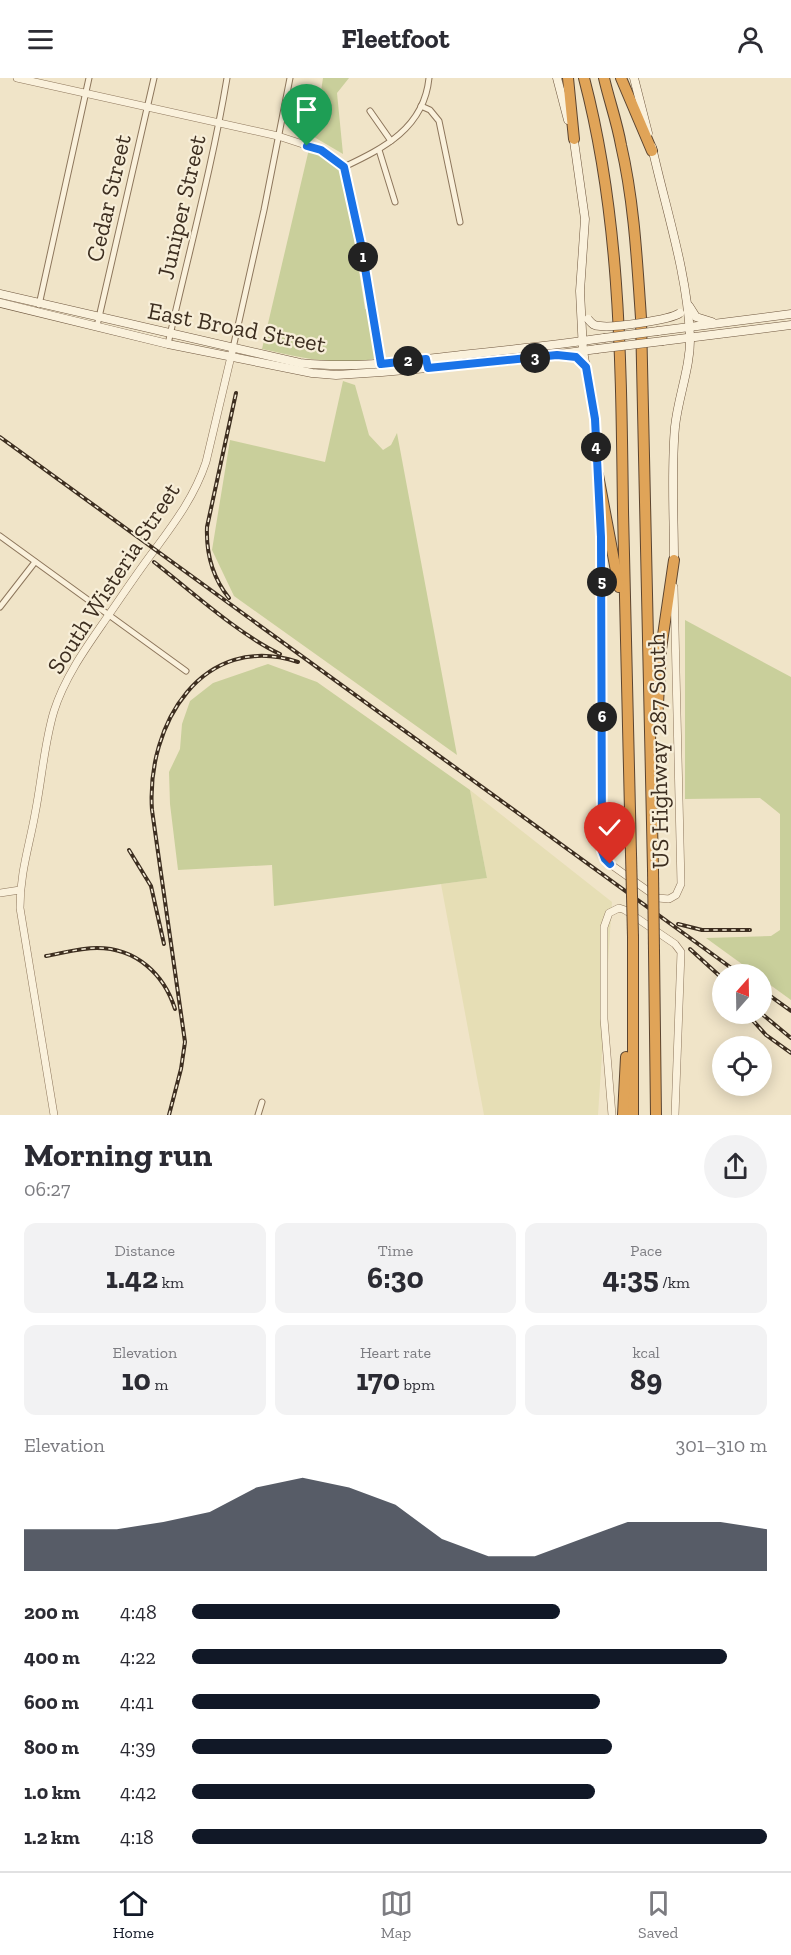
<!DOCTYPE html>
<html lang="en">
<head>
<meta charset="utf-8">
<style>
  body { margin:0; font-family:"Zilla Slab",serif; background:#f2f2f3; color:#2b2b33; height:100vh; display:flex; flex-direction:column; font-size:22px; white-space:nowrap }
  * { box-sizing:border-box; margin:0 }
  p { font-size:20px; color:#7c7c81 }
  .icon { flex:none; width:33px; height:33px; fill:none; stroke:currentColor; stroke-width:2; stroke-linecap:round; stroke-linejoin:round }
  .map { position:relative; height:1037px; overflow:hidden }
  .drawer { display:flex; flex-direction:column; background:#fff; flex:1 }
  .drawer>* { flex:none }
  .needle { width:39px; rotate:20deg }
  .buttons { position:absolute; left:712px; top:886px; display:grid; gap:12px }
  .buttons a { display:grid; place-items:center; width:60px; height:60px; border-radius:50%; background:#fff; box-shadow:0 3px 15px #0003; font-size:30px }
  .pin { position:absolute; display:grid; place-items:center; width:51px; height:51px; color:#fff; margin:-62px -26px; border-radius:50% 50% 50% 0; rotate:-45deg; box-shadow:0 0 6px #0007 }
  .pin .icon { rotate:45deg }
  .km { position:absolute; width:30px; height:30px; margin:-15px; border-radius:50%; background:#222; color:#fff; font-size:16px; line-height:30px; text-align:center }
  .round { display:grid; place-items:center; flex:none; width:63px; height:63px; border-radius:32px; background:#f2f2f3 }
  .head { display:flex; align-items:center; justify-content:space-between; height:102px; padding:0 24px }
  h1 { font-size:33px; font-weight:700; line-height:45px }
  .figures { display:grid; grid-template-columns:repeat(3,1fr); gap:9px; height:102px; padding:6px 24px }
  .figures div { display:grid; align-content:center; border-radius:12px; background:#f2f2f3; text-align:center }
  .figures b { font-size:30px; font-weight:700 }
  .figures small { font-size:16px; font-weight:400 }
  .figures p { font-size:16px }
  .chart { height:168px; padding:12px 24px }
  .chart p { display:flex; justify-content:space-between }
  .chart svg { width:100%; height:108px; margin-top:6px; fill:#111827; opacity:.7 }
  ul { padding:0 24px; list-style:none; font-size:20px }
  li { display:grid; grid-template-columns:96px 72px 1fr; align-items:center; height:45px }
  li i { height:15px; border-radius:8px; background:#111827 }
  header { display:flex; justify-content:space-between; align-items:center; height:78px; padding:0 24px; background:#fff; font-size:27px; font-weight:700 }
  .tab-bar { display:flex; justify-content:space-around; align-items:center; height:84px; border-top:2px solid #e1e1e2; background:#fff; font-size:16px; color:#7c7c81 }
  .tab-bar a { display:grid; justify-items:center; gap:3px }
  .tab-bar .selected { color:#111827 }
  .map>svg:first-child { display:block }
  .farmland { fill:#e6deb5 }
  .green { fill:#c9cf9b }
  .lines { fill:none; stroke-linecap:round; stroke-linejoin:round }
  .minor-casing { stroke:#8d765c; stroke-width:7 }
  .tertiary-casing { stroke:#8d765c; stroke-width:8 }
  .secondary-casing { stroke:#6f573f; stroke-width:9 }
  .motorway-casing { stroke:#5b4430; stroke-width:12 }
  .minor { stroke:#faf1dc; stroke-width:5 }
  .tertiary { stroke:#faf1dc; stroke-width:7 }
  .secondary { stroke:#faf1dc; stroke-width:8 }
  .motorway { stroke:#e0a458; stroke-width:10 }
  .rail-casing { stroke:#3d2e20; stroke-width:4 }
  .rail { stroke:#f7eed8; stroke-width:1.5; stroke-dasharray:4.5; stroke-linecap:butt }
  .secondary-bridge-casing { stroke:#6f573f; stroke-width:9; stroke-linecap:butt }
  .motorway-bridge-casing { stroke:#5b4430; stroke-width:12; stroke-linecap:butt }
  .secondary-bridge { stroke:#faf1dc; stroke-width:8 }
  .motorway-bridge { stroke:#e0a458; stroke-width:10 }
  .route-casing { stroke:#fff; stroke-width:12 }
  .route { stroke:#1a73e8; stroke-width:8 }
  .labels { text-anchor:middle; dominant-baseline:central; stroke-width:4.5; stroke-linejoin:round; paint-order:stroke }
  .street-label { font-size:24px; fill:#3d2e20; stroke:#f7eed8 }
</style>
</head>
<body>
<header><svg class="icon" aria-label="menu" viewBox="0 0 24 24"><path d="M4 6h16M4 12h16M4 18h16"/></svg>Fleetfoot<svg class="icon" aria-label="person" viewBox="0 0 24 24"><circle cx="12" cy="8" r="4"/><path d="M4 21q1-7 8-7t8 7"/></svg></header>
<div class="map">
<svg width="791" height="1037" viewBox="0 0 791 1037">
  <rect width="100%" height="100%" fill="#f0e4c8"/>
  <!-- farmland -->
  <polygon class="farmland" points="470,712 612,824 598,1037 484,1037 441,806 487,800"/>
  <!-- green -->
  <g class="green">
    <polygon points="323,0 349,0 337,15 343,76 314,59"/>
    <path d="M309 71 329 80 343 90 365 231 375 230 382 278C348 291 298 279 262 271Z"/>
    <polygon points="343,303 355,307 369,357 383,372 391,367 397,355 457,677 234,518 212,472 230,362 325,384"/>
    <polygon points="685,542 791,599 791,922 762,901 762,897 757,897 706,860 771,858 780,852 780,736 760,720 685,721"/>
    <polygon points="268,586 317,604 470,712 487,800 274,828 272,787 178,792 170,726 169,694 180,671 182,646 190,623 213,605"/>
  </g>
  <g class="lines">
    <!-- minor casing -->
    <g class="minor-casing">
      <g id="minor">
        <polyline points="421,28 430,32 439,43 460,144"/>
        <polyline points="370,33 391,63"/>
        <polyline points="379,72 395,124"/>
        <path d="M344 89C384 70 424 50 429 0"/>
        <polyline points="39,227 89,0"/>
        <polyline points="97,248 154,0"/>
        <path d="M168 266C188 177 212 90 227 0"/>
        <polyline points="233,270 264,132 290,0"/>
        <polyline points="0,458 186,593"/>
        <polyline points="0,529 35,484"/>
        <polyline points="258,1037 262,1024"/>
      </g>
    </g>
    <!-- tertiary casing -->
    <g class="tertiary-casing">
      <g id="tertiary">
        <polyline points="17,0 278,58 321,72 344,89 361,166 381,289"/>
        <polyline points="600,428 601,459 603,777 610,786 658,820 669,821 676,817 681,806 674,509"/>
        <polyline points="0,815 20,812"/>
        <path d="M54 1037 20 830C20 795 29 769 35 736 42 701 44 666 54 633 65 598 88 567 108 538 124 515 139 492 156 470 176 443 195 417 206 384L233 270"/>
        <polyline points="612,1037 604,941 604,849 609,835 619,830 625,832 675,866 681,874 675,1037"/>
      </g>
    </g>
    <!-- secondary casing -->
    <g class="secondary-casing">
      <g id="secondary">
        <polyline points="557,0 568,42"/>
        <polyline points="634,0 648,55"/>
        <polyline points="573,56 585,141 580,213 583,273 595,341 598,397"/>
        <path d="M652 69C666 132 687 194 690 258 691 288 678 319 675 349 671 393 674 438 674 482"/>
        <path d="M0 216 300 285C354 291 408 283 461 277 509 272 556 267 604 260"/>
        <polyline points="0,225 168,266 312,295 336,297 382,294 507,283 597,271"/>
        <polyline points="689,228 696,239 712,244"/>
        <polyline points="658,253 791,236"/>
        <polyline points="663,263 791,247"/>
      </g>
    </g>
    <!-- motorway casing -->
    <g class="motorway-casing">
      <g id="motorway">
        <polyline points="568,0 574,61"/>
        <path d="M584 0C621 141 621 287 623 432 625 547 628 662 631 776"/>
        <path d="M604 0C609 22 617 44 621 67 634 123 637 182 641 240L653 791"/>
        <polyline points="621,0 652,73"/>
        <polyline points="598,397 619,509"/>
        <polyline points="657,644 661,571 674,482"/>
        <polyline points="633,859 633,1037"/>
        <polyline points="654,874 656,1037"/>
        <polyline points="623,1037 626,979"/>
      </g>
    </g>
    <!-- minor -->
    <use href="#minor" class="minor"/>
    <!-- tertiary -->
    <use href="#tertiary" class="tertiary"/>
    <!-- secondary -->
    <use href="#secondary" class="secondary"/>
    <!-- motorway -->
    <use href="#motorway" class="motorway"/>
    <!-- rail casing -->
    <g class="rail-casing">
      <g id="rail">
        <polyline points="0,359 741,897"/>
        <path d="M154 484C191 513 238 556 280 576"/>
        <path d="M229 520C212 499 206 475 207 449L236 315"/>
        <polyline points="129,772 151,808 164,866"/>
        <polyline points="678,846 702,852 750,852"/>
        <polyline points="690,871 723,901"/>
        <path d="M46 878C63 875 80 870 97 870 136 870 164 896 175 931"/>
        <polyline points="762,912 791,933"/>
        <polyline points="747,936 766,957 791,975"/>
        <polyline points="762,936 791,960"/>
        <path d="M169 1037 181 991 185 964 152 732C146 646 203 553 298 584"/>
      </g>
    </g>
    <!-- rail -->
    <use href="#rail" class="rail"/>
    <!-- secondary-bridge casing -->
    <g class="secondary-bridge-casing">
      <g id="secondary-bridge">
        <path d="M588 241C592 246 594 248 600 248 613 250 670 242 680 235"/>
        <polyline points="604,260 658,253"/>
        <polyline points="597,271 663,263"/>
      </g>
    </g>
    <!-- motorway-bridge casing -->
    <g class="motorway-bridge-casing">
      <g id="motorway-bridge">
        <polyline points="631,776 633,859"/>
        <polyline points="653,791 654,874"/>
      </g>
    </g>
    <!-- secondary-bridge -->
    <use href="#secondary-bridge" class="secondary-bridge"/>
    <!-- motorway-bridge -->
    <use href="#motorway-bridge" class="motorway-bridge"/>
  </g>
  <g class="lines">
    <!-- route casing -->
    <g class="route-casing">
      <polyline id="route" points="307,68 321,72 344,89 361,166 381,286 426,281 428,290 557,277 576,279 586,289 595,341 601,459 602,773 605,781 610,786"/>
    </g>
    <!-- route -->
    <use href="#route" class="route"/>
  </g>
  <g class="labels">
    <!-- street labels -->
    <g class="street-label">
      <text transform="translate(108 120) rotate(-77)">Cedar Street</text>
      <text transform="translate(181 129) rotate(-77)">Juniper Street</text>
      <text transform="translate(237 249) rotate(11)">East Broad Street</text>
      <text transform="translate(113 500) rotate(-57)">South Wisteria Street</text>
      <text transform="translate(658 673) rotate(-91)">US Highway 287 South</text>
    </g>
  </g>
</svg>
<div class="buttons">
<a><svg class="needle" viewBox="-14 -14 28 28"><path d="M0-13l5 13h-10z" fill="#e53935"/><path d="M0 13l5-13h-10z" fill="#7c7c81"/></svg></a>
<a><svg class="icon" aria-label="locate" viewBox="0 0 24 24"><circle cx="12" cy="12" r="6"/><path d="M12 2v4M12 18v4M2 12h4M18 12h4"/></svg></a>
</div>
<div class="pin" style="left:307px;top:68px;background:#1e9e55"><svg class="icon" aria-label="arrive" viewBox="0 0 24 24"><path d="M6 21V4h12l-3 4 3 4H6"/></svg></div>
<div class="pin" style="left:610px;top:786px;background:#d93025"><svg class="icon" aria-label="check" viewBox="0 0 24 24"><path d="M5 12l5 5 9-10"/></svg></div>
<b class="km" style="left:363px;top:179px">1</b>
<b class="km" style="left:408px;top:283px">2</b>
<b class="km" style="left:535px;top:280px">3</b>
<b class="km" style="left:596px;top:369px">4</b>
<b class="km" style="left:602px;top:504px">5</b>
<b class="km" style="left:602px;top:639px">6</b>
</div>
<section class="drawer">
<div class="head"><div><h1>Morning run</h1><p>06:27</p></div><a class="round"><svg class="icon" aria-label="share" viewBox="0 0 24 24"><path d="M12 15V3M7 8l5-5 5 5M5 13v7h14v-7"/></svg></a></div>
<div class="figures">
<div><p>Distance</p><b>1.42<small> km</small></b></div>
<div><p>Time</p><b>6:30</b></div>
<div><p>Pace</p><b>4:35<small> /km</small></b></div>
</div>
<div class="figures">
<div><p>Elevation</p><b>10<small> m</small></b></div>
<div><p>Heart rate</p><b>170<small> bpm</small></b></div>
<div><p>kcal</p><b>89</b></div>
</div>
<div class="chart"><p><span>Elevation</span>301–310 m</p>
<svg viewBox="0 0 160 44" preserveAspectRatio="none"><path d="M0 44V27L10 27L20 27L30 24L40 20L50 10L60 6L70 10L80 17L90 31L100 38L110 38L120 31L130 24L140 24L150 24L160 27V44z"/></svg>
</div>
<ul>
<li><b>200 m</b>4:48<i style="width:64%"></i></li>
<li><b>400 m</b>4:22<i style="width:93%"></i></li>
<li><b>600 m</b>4:41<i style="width:71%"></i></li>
<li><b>800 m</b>4:39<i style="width:73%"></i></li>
<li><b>1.0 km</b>4:42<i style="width:70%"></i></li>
<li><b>1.2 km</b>4:18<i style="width:100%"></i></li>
</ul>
</section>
<nav class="tab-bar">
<a class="selected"><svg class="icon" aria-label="home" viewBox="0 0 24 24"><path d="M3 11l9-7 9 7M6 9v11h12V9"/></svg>Home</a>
<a><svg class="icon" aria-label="map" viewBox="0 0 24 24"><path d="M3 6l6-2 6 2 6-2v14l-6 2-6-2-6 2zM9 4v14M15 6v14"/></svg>Map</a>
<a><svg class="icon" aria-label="saved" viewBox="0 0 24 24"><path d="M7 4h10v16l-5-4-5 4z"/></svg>Saved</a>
</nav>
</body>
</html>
